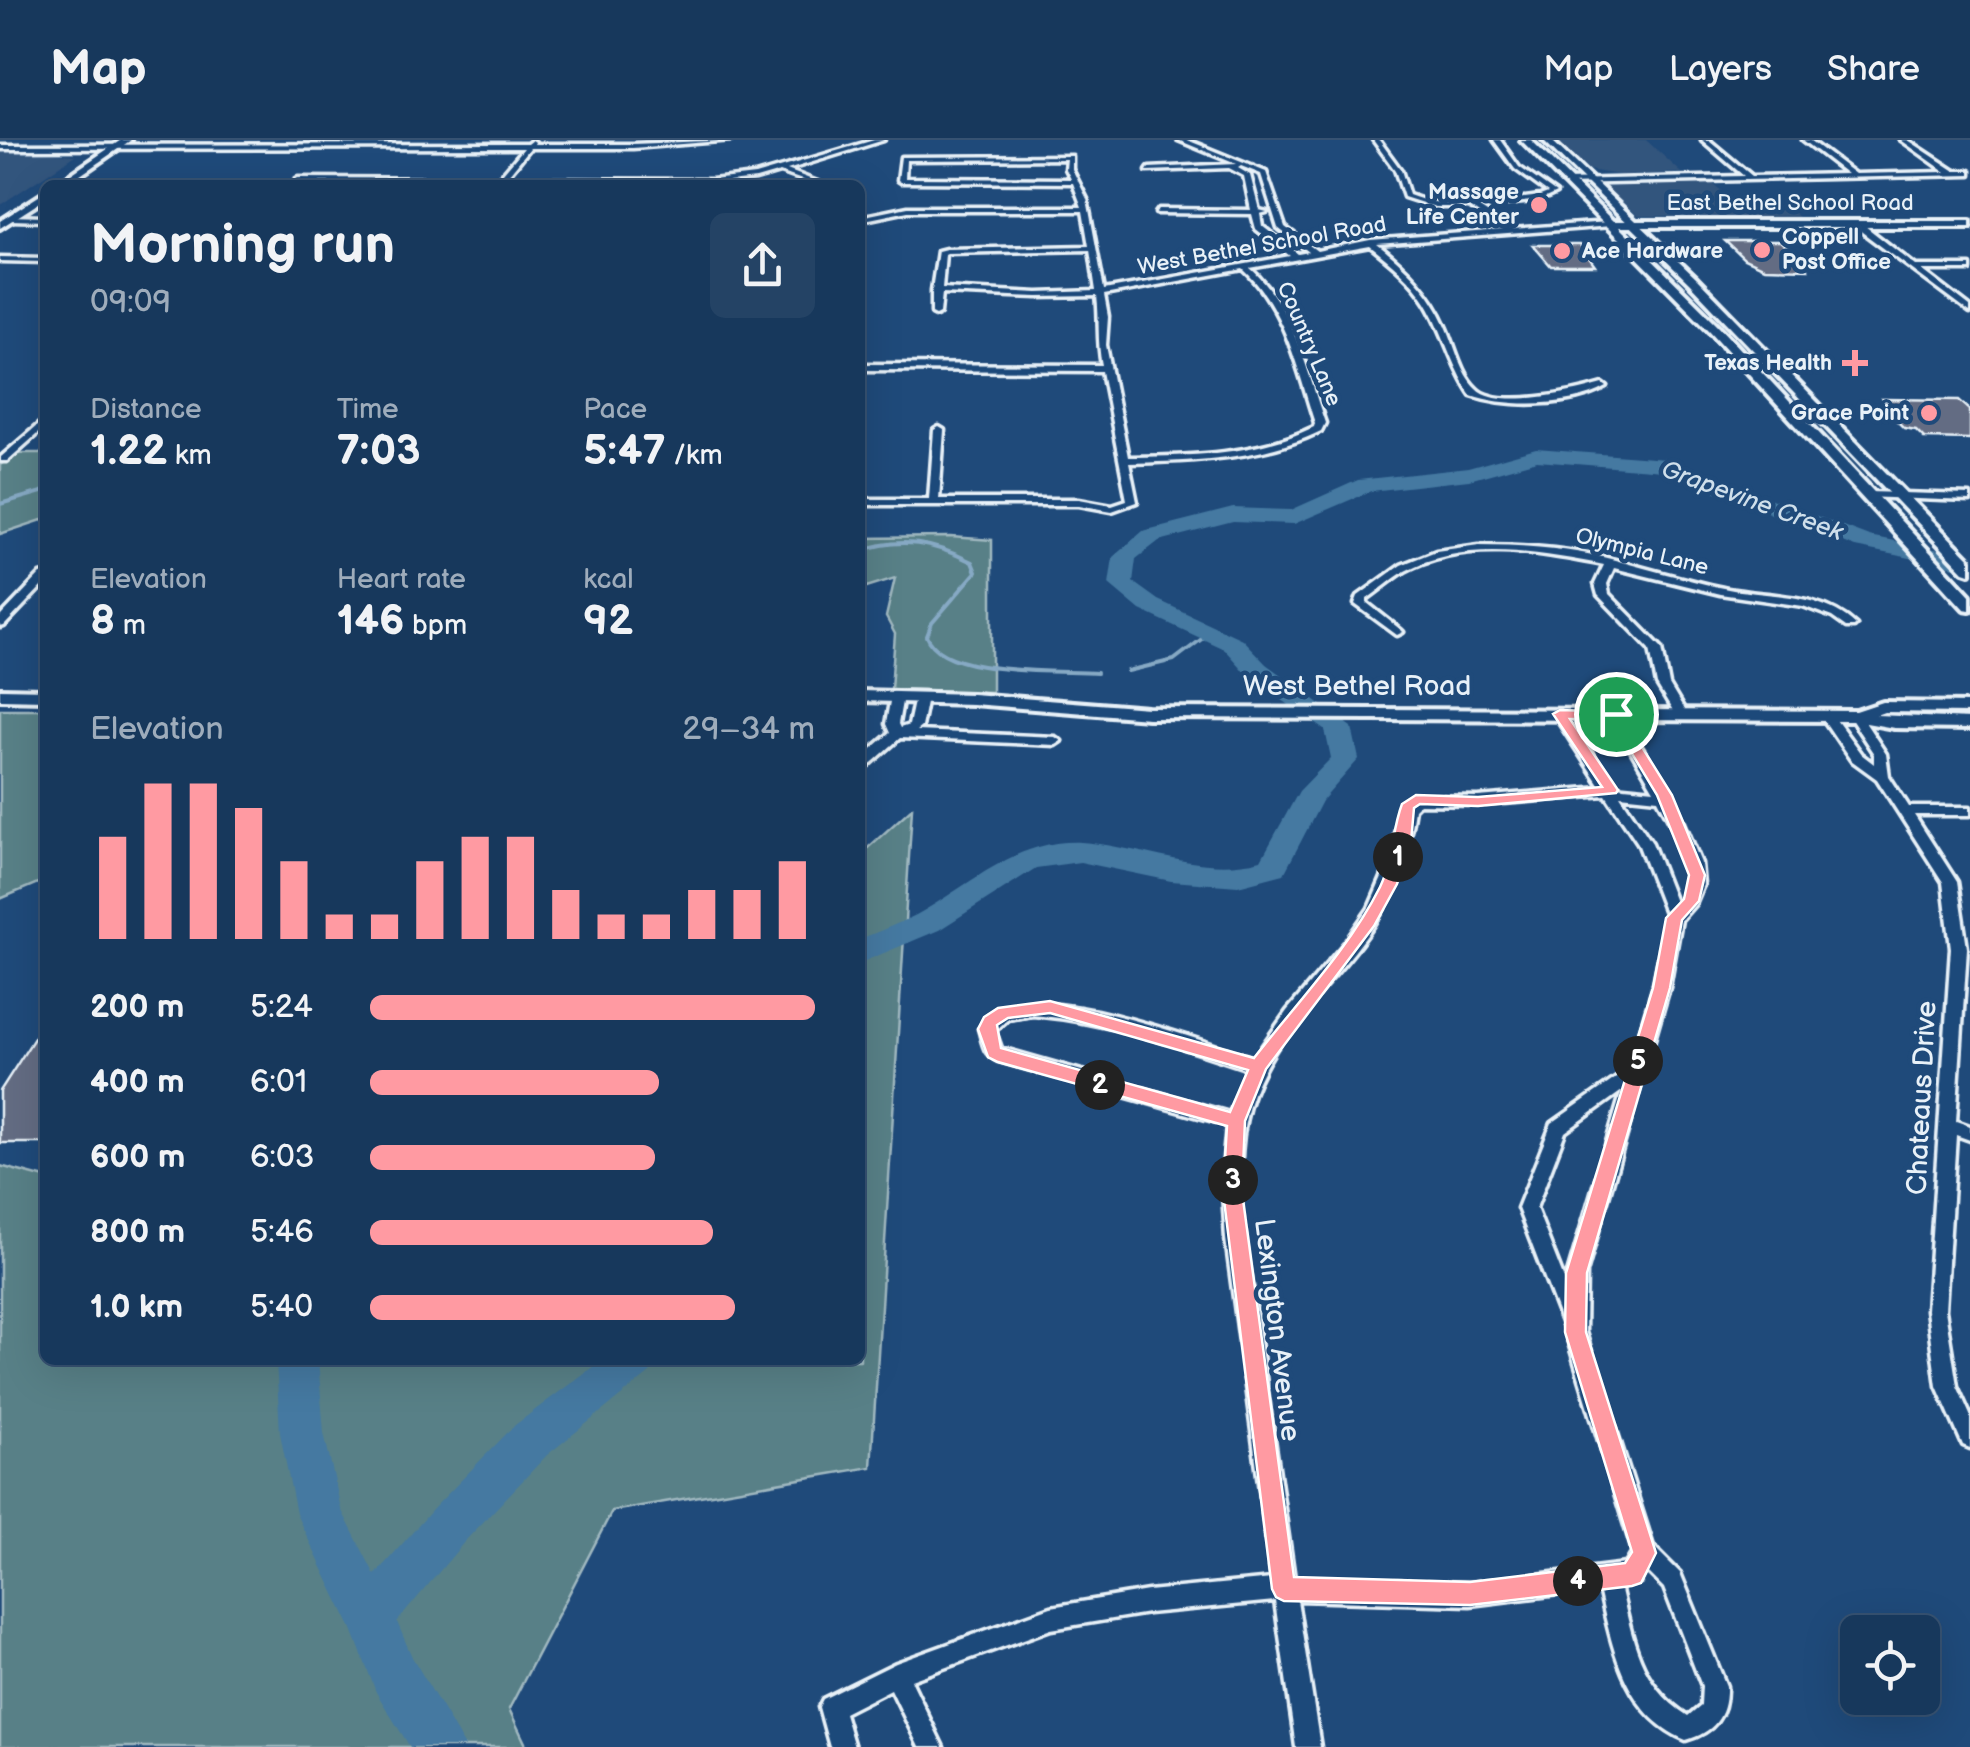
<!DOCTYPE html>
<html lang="en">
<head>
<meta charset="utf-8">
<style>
  body { margin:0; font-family:"Balsamiq Sans",sans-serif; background:#244365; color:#f1f3f6; height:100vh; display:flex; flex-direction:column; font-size:38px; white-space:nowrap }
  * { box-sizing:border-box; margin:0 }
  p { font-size:32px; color:#9eacbb }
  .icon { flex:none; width:55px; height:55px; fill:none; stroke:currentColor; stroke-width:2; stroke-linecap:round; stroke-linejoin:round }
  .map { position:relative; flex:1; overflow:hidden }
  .drawer { position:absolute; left:40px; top:40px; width:825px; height:1185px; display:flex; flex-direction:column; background:#17385c; border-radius:15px; box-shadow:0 10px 40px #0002,0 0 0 2px #365272 }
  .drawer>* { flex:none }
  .buttons { position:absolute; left:1840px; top:1475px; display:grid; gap:20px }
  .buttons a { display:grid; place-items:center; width:100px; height:100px; border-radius:15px; background:#17385c; box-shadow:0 10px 40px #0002,0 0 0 2px #365272; font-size:50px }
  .pin { position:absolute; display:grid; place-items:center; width:85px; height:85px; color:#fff; margin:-42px; border:5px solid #fff; border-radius:50%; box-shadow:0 2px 10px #0007 }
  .km { position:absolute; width:50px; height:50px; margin:-25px; border-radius:50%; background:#222; color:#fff; font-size:28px; line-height:50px; text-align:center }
  .round { display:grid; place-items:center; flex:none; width:105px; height:105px; border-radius:15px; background:#244365 }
  .headline { display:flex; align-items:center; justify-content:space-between; height:170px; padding:0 50px }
  h1 { font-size:55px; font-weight:600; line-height:75px }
  .figures { display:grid; grid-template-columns:repeat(3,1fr); gap:15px; height:170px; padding:10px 50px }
  .figures div { display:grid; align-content:center }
  .figures b { font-size:42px; font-weight:600 }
  .figures small { font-size:28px; font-weight:400 }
  .figures p { font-size:28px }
  .chart { height:280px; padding:20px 50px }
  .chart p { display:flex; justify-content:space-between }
  .chart svg { width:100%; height:180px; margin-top:10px; stroke:#ff9aa2; stroke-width:6 }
  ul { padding:0 50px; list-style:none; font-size:32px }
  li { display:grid; grid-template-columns:160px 120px 1fr; align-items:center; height:75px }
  li i { height:25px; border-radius:12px; background:#ff9aa2 }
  header { display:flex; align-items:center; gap:60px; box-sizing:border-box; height:140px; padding:0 50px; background:#17385c; border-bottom:2px solid #365272 }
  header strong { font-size:48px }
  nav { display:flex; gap:55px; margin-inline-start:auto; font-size:35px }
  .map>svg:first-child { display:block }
  .built { fill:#33547d }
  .green { fill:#588087; stroke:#a0b8c0; stroke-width:2.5 }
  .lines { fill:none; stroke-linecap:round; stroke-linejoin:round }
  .stream { stroke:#86a9c4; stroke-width:4 }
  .river { fill:#4479a1; fill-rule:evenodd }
  .building { fill:#636c83; stroke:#e8f1f8; stroke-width:2.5 }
  .street-casing { stroke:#e8f1f8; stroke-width:7 }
  .secondary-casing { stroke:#e8f1f8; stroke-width:8 }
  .primary-casing { stroke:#e8f1f8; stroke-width:8 }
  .street { fill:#1f4a7a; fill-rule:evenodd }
  .secondary { fill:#1f4a7a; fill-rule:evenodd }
  .primary { fill:#1f4a7a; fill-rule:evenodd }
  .route { fill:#ff9aa2; stroke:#fff; stroke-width:2.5; fill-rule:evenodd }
  .poi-dot { fill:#ff9aa2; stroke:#1f4a7a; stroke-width:4 }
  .labels { text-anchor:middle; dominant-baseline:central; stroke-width:9; stroke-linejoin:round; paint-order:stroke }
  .far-poi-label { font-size:22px; font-weight:bold; fill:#e8f1f8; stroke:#1f4a7a; text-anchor:end }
  .far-street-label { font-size:22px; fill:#e8f1f8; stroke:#1f4a7a }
  .far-water-label { font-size:25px; font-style:italic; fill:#cfdfeb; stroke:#1f4a7a }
  .street-label { font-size:28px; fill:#e8f1f8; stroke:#1f4a7a }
</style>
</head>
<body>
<header>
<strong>Map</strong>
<nav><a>Map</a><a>Layers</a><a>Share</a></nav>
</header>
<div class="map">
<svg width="1970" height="1607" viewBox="0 0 1970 1607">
  <rect width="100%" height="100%" fill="#1f4a7a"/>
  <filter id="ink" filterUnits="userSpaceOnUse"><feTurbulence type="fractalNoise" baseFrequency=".01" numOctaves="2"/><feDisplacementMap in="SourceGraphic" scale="20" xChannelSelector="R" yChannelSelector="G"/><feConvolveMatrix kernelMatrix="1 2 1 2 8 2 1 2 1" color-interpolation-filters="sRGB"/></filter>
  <g filter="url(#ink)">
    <!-- built -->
    <g class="built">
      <polygon points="1556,0 1646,0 1682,33 1619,35 1589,30"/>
      <polygon points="0,12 52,13 76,15 0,65"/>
      <polygon points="1712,43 1731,59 1778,59 1799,77 1638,76 1605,47"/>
    </g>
    <!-- green -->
    <g class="green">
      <polygon points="17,313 45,313 45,379 0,394 0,325"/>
      <polygon points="951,397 992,400 992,552 891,549 895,494 886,477 895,438 860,449 860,398"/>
      <polygon points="0,569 45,569 45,740 0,759"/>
      <polygon points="912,668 871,1327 612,1371 509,1569 527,1607 0,1607 0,1026 45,1038 45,1220 860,1220 860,715"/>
    </g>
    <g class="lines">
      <!-- stream -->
      <g class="stream">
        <polyline points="0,364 45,351"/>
        <path d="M860 411C901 396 934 403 972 422L976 432 932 483 927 496C942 537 1057 530 1097 533"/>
        <polyline points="1128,531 1174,520 1211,492"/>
      </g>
      <!-- river -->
      <g class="river">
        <path d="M1536 309 1666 319 1869 396 1970 416V430L1855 407 1663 331 1537 321 1469 340 1371 351 1294 384 1233 382 1159 401 1136 419 1133 442 1158 460 1242 499 1266 524 1352 587 1359 619 1322 661 1284 734 1238 746 1171 741 1080 722 1036 728 939 790 860 823V799C879 791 898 784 916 775 970 746 1015 699 1081 702 1142 706 1199 736 1261 720L1299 651 1331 618 1325 590 1248 536 1224 509 1140 470 1109 444 1113 417 1143 391 1233 368 1291 370 1358 340 1468 328Z"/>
        <polygon points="276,1220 318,1220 324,1293 341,1369 375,1435 433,1369 515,1285 602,1220 656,1220 650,1233 547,1315 465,1401 397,1482 412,1517 465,1607 410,1607 376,1552 352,1489 296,1374 280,1293"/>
      </g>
    </g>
    <!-- building -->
    <g class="building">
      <polygon points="1725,101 1780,101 1808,125 1803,125 1807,129 1764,128 1744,119"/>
      <polygon points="1533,105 1580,105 1595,126 1551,126"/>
      <polygon points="1883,259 1959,260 1970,270 1970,299 1924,298 1916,290 1904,288 1882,266 1891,266"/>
      <polygon points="45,881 45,1003 0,1003 0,951"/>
    </g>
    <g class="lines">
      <!-- street casing -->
      <g class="street-casing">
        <g id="street">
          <polygon points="532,0 535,2 534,4 633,4 732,0 633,8 530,8 505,39 712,40 755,35 874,0 884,0 787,30 825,45 816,45 780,32 756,39 712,44 298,42 295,40 298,38 498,39 524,8 0,9 0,5 527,4"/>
          <path d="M1178 0H1187L1266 32 1285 87 1317 111 1370 100 1502 90 1469 67H1435L1404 57 1395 30 1373 0H1379L1401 30 1409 55C1450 72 1497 61 1540 56L1548 53 1515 29 1494 0H1500L1519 27 1556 53 1541 60 1478 67 1511 89 1609 82 1612 86 1377 104C1406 127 1431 151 1446 186 1455 205 1460 233 1476 248 1496 270 1577 252 1603 244L1607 247C1572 267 1509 268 1471 255 1451 226 1444 191 1426 162 1412 139 1390 122 1370 106L1250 128C1293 166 1307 231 1325 283L1321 291C1262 320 1194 321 1129 323L1137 362 1112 371 1079 365H860V359H929L934 290 939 287 944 290 939 359H1079L1112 365 1127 360 1102 231 860 230V224L1102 225C1097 202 1100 179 1097 156L1038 157 942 153 940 173 936 175 932 173V150L938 111 946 109 1089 106 1083 71H908L860 81V77L908 67H1082L1073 43 901 42 898 40 901 17 1072 16V29L1087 59 1104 150 1290 116 1256 89 1252 74 1156 73 1159 69 1251 70 1244 36 1229 28 1147 31 1149 28 1236 24ZM1067 19 1066 29 1071 39 905 38 906 20ZM1241 26 1261 34 1278 88 1309 112 1298 114 1262 86 1260 74 1267 72 1259 70 1250 35 1238 28ZM1090 110 1096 151 1038 153 942 148 945 114 947 113ZM1243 129C1285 167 1298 231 1315 283L1314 287C1257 315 1191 316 1128 317L1106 205 1108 177 1104 155Z"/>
          <polygon points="1702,0 1709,0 1752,36 1847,34 1803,0 1810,0 1855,34 1946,32 1901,0 1908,0 1955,31 1970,31 1970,35 1565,44 1562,42 1565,40 1744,36"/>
          <polygon points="8,76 45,77 45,81 11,80"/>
          <polygon points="1854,82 1860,82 1916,126 1970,126 1970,130 1922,130 1970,167 1970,173 1854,86"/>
          <polygon points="0,117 45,118 45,122 0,121"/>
          <polygon points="45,279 45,287 7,321 1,321 1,317"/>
          <polygon points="1868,352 1970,355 1970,361 1864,357 1864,353"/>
          <path d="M1479 405C1524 405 1572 409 1615 420 1648 429 1684 439 1718 447 1764 458 1819 450 1856 485L1854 487H1846L1832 477 1803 466 1720 454 1614 428 1607 444 1609 454 1662 508 1669 545 1687 575 1681 579 1677 578 1657 545 1650 509 1598 455 1595 444 1604 425C1540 413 1465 398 1405 431 1392 439 1380 450 1367 459V463L1401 490 1403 492 1397 495 1355 464 1358 456 1401 425 1436 411Z"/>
          <polygon points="45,433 45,443 4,486 0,487 0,477 41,434"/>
          <polygon points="897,552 903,556 898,584 900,588 909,585 915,557 921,553 927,557 921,587 916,591 1055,597 1061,601 1055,605 900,598 865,629 860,630 860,619 890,593 886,584 891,556"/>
          <path d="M1560 571 1564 572 1614 646 1654 650 1610 575 1612 572H1620L1671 655 1683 680 1701 723 1703 745 1695 764 1681 780 1669 848 1586 1133 1585 1192 1653 1406 1680 1433 1726 1546C1727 1576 1714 1592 1686 1600 1624 1574 1613 1508 1599 1449L1470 1465 1297 1460 1320 1607H1296L1275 1461 1148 1473 1051 1489 911 1540 943 1607H919L891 1549 844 1573 854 1607H830L819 1567 823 1559 896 1523 1051 1467 1148 1451 1272 1439 1226 1099 1222 1039 1227 985 998 921C983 914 984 905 979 889 985 881 993 872 1002 869 1062 848 1194 899 1254 918L1287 871 1346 801 1369 768 1387 726 1402 664 1416 656 1478 657 1601 647 1554 575ZM1606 655 1638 703 1667 778 1653 848 1629 929 1552 983 1518 1068 1565 1190 1633 1412 1626 1424 1470 1443 1294 1438 1241 1069C1240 1030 1239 991 1253 954 1277 888 1336 842 1374 785 1397 750 1408 710 1414 669L1419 664 1478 665ZM1620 655 1658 659C1674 690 1704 735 1677 767L1652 703ZM1033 875C1108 882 1177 905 1248 929L1230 973 1001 908 995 891 1008 879ZM1622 951 1568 1133 1567 1147 1536 1068 1565 992ZM1646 1430 1664 1448 1702 1546 1701 1565 1688 1576C1638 1544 1633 1499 1620 1446L1640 1442Z"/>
          <polygon points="1827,572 1831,573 1861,614 1874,624 1874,614 1849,576 1855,572 1859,573 1886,614 1889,636 1909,667 1970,667 1970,675 1914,675 1957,742 1967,808 1956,981 1970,986 1970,1000 1956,995 1945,1170 1957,1246 1970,1275 1970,1308 1963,1305 1937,1246 1927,1170 1951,808 1943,742 1877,639 1851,620 1821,576"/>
        </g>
      </g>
      <!-- secondary casing -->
      <g class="secondary-casing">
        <g id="secondary">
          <polygon points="121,0 131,0 66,45 55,45"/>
          <polygon points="45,52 45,59 0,88 0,81"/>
          <polygon points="1970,81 1970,87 1609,87 1604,84 1609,81"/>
          <polygon points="0,549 45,550 45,560 0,559"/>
          <polygon points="860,551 972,554 1148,568 1856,571 1883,562 1970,563 1970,573 1884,572 1876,575 1970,579 1970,589 1894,588 1855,581 1148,578 972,564 860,561"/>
        </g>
      </g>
      <!-- primary casing -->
      <g class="primary-casing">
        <g id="primary">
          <polygon points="1521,0 1531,0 1717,184 1970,455 1970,470 1964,469 1709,190"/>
          <polygon points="1543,0 1551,0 1697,139 1970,419 1970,433 1964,431 1689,143"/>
        </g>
      </g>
      <!-- street -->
      <use href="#street" class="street"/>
      <!-- secondary -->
      <use href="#secondary" class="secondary"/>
      <!-- primary -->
      <use href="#primary" class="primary"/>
    </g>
  </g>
  <!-- route -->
  <path class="route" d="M1560 570 1620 572 1672 655 1705 735 1699 761 1682 780 1670 848 1587 1133 1586 1192 1656 1413 1641 1443 1632 1446 1470 1465 1284 1461 1276 1457 1272 1449 1223 1052 1227 986 998 922 988 917 978 889 984 877 998 868 1050 861 1254 918C1296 864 1349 809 1380 747 1393 720 1392 690 1402 664L1416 655 1478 657 1602 647 1553 574ZM1570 579H1611L1657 655 1689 735 1684 759 1666 778 1653 848 1566 1133 1565 1192 1632 1412 1625 1423 1470 1442 1294 1437 1242 1052 1245 981 1266 929 1374 786 1397 744 1411 702 1414 668 1420 664 1478 666 1616 653 1618 650ZM1050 873 1248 930 1230 972 1001 908 997 885 1008 878Z"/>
  <!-- markers -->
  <g class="poi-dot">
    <circle cx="1539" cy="65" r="10"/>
    <circle cx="1762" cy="110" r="10"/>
    <circle cx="1562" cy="111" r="10"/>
    <path d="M1850 208h10v10h10v10h-10v10h-10v-10h-10v-10h10z"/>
    <circle cx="1929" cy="273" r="10"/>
  </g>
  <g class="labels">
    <!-- far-poi labels -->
    <g class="far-poi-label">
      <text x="1519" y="52">Massage<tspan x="1519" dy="25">Life Center</tspan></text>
      <text x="1782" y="97" text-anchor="start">Coppell<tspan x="1782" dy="25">Post Office</tspan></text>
      <text x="1582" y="111" text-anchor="start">Ace Hardware</text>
      <text x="1832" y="223">Texas Health</text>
      <text x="1909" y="273">Grace Point</text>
    </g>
    <!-- far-street labels -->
    <g class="far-street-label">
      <text x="1790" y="63">East Bethel School Road</text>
      <text transform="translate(1262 106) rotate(-10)">West Bethel School Road</text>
      <text transform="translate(1309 204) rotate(67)">Country Lane</text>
      <text transform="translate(1642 412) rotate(14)">Olympia Lane</text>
    </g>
    <!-- far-water labels -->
    <g class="far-water-label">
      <text transform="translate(1752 361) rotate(20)">Grapevine Creek</text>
    </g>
    <!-- street labels -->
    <g class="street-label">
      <text x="1357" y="546">West Bethel Road</text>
      <text transform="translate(1922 958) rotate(-87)">Chateaus Drive</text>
      <text transform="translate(1277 1190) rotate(83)">Lexington Avenue</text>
    </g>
  </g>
</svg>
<div class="buttons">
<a><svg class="icon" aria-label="locate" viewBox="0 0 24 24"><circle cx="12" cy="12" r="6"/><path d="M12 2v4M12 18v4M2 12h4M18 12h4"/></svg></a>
</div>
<div class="pin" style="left:1616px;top:574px;background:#1e9e55"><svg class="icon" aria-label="arrive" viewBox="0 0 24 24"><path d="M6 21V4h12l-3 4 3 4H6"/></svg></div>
<b class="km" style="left:1398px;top:717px">1</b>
<b class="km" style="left:1100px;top:945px">2</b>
<b class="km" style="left:1233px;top:1040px">3</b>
<b class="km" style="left:1578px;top:1441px">4</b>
<b class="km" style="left:1638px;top:921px">5</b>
<section class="drawer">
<div class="headline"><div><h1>Morning run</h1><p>09:09</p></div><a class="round"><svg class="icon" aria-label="share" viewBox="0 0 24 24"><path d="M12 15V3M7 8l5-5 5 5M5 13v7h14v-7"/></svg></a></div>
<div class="figures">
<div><p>Distance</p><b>1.22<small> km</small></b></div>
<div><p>Time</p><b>7:03</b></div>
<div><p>Pace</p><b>5:47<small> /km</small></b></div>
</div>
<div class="figures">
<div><p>Elevation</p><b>8<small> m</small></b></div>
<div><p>Heart rate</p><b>146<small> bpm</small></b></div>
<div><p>kcal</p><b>92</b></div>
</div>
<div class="chart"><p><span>Elevation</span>29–34 m</p>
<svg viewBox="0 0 160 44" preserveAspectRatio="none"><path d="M5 44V19M15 44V6M25 44V6M35 44V12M45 44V25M55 44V38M65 44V38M75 44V25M85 44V19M95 44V19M105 44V32M115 44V38M125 44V38M135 44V32M145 44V32M155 44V25"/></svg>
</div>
<ul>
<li><b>200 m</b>5:24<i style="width:100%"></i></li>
<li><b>400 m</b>6:01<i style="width:65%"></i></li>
<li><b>600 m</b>6:03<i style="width:64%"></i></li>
<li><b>800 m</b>5:46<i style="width:77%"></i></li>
<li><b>1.0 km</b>5:40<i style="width:82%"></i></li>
</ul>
</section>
</div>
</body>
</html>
